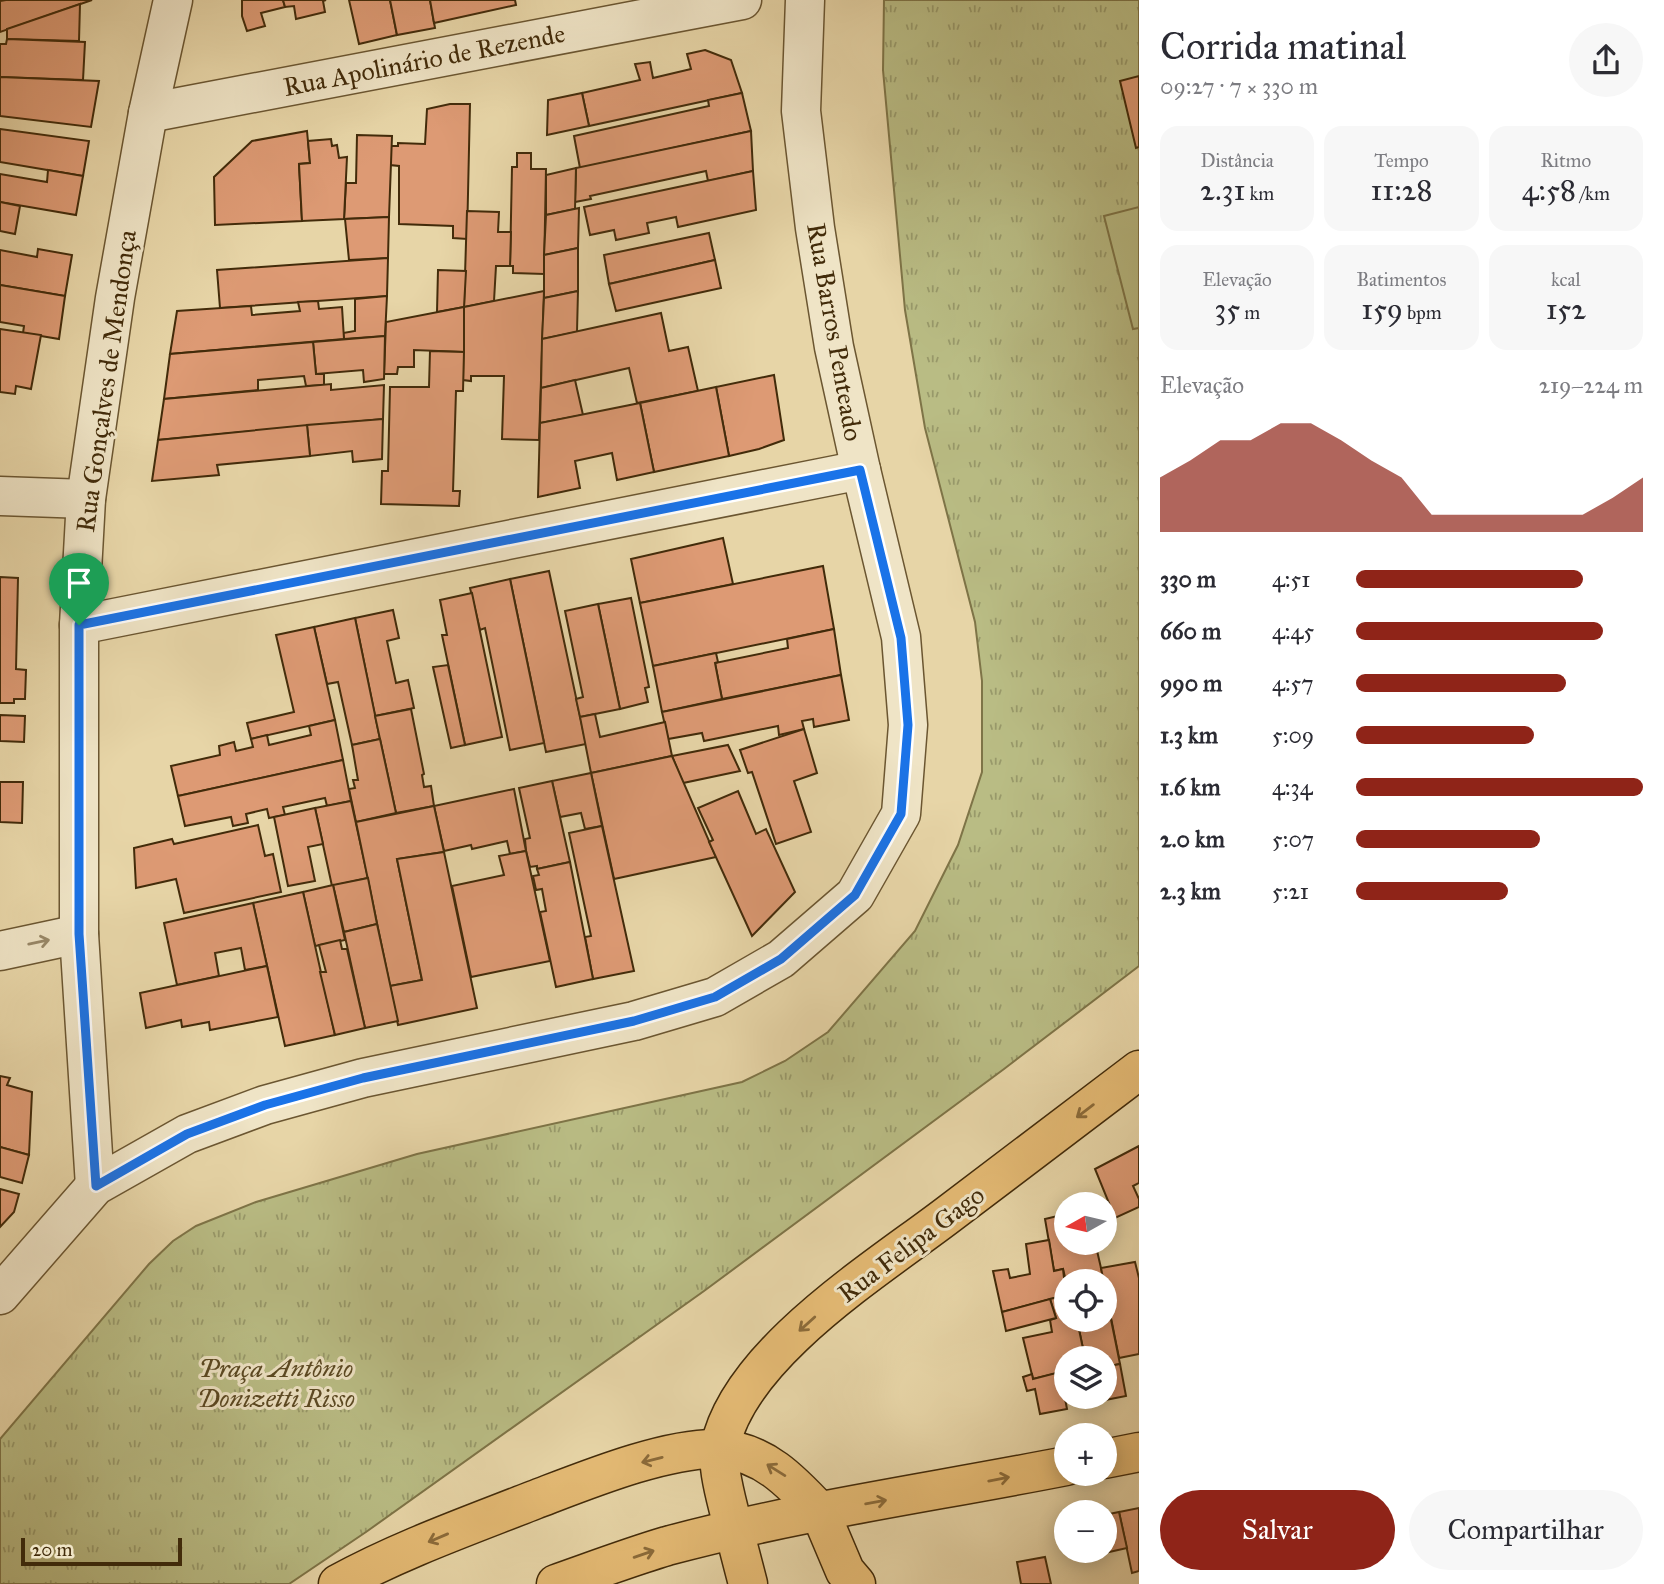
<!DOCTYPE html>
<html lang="pt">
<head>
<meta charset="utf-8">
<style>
  body { margin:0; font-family:"IM FELL Great Primer",serif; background:#f7f7f7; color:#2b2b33; height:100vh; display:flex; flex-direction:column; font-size:26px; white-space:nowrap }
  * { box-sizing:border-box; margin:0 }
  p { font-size:23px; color:#7c7c81 }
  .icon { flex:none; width:38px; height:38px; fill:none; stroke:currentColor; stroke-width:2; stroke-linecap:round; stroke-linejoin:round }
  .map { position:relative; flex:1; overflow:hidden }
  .sheet { display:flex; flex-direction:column; background:#fff; width:525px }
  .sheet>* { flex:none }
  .needle { width:46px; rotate:262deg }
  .fabs { position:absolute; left:1054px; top:1192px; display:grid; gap:14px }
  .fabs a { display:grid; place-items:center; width:63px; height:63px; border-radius:50%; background:#fff; box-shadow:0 4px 18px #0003; font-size:35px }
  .scale { position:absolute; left:21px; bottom:18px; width:161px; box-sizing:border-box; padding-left:7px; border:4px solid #422b0a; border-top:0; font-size:19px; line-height:24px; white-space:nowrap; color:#422b0a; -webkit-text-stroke:5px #efe4c6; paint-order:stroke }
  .pin { position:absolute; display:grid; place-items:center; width:60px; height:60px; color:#fff; margin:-72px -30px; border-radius:50% 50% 50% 0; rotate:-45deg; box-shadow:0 0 7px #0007 }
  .pin .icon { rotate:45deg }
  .round { display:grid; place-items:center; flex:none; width:74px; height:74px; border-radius:37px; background:#f7f7f7 }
  .overview { display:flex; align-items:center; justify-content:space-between; height:119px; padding:0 21px }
  h1 { font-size:38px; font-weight:600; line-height:52px }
  .figures { display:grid; grid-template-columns:repeat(3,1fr); gap:10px; height:119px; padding:7px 21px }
  .figures div { display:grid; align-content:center; border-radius:18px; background:#f7f7f7; text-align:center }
  .figures b { font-size:30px; font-weight:600 }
  .figures small { font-size:19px; font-weight:400 }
  .figures p { font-size:19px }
  .chart { height:196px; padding:14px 21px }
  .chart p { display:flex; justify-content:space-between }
  .chart svg { width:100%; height:126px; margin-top:7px; fill:#8f2418; opacity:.7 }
  .button { display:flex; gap:14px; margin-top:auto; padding:14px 21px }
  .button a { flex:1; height:80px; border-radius:42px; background:#8f2418; color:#fff; font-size:28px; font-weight:600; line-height:80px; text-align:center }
  .button a+a { background:#f7f7f7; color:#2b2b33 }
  ul { padding:0 21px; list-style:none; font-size:23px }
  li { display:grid; grid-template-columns:112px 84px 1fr; align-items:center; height:52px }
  li i { height:18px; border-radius:9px; background:#8f2418 }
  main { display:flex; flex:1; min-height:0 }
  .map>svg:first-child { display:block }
  .park { fill:url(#park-tufts); stroke:#7e7447; stroke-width:2 }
  .pitch { fill:#b9bc84; stroke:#7e7447; stroke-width:2 }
  .building { fill:#dd9a74; stroke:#422b0a; stroke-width:2 }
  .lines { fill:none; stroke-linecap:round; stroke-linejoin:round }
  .minor-casing { stroke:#6b5631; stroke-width:41 }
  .major-casing { stroke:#422b0a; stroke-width:41 }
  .highway-casing { stroke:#422b0a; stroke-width:41 }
  .minor { stroke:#efe4c6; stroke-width:38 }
  .major { stroke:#e4ba74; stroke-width:38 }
  .highway { stroke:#e4ba74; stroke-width:38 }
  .oneway { stroke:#988868 }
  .oneway2 { stroke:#8b6b3a }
  .route-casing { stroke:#fff; stroke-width:14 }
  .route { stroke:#1a73e8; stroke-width:9 }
  .labels { text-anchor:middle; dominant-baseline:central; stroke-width:6; stroke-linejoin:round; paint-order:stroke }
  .street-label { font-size:26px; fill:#422b0a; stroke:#efe4c6 }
  .park-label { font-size:26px; font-style:italic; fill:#5a4822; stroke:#efe4c6 }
</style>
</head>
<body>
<main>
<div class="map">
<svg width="1139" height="1584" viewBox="0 0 1139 1584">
  <defs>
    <pattern id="park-tufts" width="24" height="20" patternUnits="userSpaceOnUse" patternTransform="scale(1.75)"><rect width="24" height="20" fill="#b9bc84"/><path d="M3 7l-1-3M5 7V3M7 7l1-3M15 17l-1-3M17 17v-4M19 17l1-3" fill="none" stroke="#98996a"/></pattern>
  </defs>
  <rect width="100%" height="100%" fill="#e7d5a7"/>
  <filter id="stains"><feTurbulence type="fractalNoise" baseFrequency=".00286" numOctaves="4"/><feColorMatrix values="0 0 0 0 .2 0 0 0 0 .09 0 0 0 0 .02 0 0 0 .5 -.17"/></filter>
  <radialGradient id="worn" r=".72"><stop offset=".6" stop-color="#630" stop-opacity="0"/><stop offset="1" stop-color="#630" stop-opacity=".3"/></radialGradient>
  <!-- park -->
  <polygon class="park" points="884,0 1139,0 1139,966 1004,1069 704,1291 366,1532 289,1584 0,1584 0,1439 149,1264 173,1241 196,1226 256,1202 417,1154 742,1082 785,1061 828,1032 915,931 958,845 982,772 982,681 975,622 925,428 905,310 883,70"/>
  <!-- pitch -->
  <polygon class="pitch" points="1139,207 1139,328 1133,329 1104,216"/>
  <!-- building -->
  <g class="building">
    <polygon points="6,0 92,0 0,32 0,1"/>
    <polygon points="242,0 283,0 285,7 261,13 265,26 247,31 242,16"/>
    <polygon points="283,0 326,0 323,1 325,12 296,19 294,6 285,7"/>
    <polygon points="349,0 390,0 397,35 359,44"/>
    <polygon points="390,0 430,0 435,28 397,35"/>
    <polygon points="430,0 515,0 516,5 434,23"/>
    <polygon points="80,4 79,41 7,39 7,29"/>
    <polygon points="7,39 85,42 83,80 0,77 0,44 6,44"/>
    <polygon points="705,50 731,60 742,93 589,126 582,93 640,80 635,64 650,62 653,78 691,69 687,54"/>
    <polygon points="1139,76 1139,147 1136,148 1120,81"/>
    <polygon points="0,77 99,81 91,127 0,116"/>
    <polygon points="582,93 589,126 547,135 548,100"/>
    <polygon points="742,93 751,131 580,168 574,136 709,106 708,100"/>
    <polygon points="450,104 470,104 467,239 453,238 453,226 399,224 399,166 390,165 391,146 398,146 398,143 425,144 427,109"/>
    <polygon points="0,129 89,141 83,176 0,162"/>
    <polygon points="307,131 310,163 299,164 302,221 215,225 214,177 252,141"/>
    <polygon points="751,131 753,171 708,181 706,171 590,196 591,199 575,202 576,168"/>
    <polygon points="357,135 392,136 389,217 344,219 346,183 356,183"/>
    <polygon points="331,139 332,146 337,145 339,158 347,157 344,219 302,221 299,164 310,163 308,141"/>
    <polygon points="517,153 531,153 531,169 546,169 544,274 513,273 513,266 510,266 512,167 517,167"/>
    <polygon points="576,168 575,209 546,215 546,175"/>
    <polygon points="48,170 83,176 76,215 0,202 0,174 47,182"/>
    <polygon points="753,171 756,210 678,227 676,217 647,223 649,233 616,240 614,230 590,235 584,207"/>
    <polygon points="0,202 20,206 15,234 0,231"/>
    <polygon points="579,208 578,248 544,255 546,215"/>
    <polygon points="467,211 499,212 498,232 511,232 510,266 496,266 494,301 464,307"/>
    <polygon points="389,217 388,258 349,260 345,219"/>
    <polygon points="709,233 715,260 609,284 604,255"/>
    <polygon points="578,248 578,291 544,298 544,255"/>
    <polygon points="38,249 72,255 65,296 0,285 0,250 37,257"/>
    <polygon points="388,258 387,296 220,308 217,270"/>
    <polygon points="715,260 721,288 616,311 609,284"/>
    <polygon points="438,270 466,271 464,307 437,312"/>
    <polygon points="0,285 65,296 59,339 23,333 24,326 0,322"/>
    <polygon points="544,291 539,440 502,439 504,376 471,376 471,381 463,380 464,307"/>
    <polygon points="578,291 577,332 542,339 544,298"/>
    <polygon points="387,296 385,336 344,339 343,333 355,331 355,299"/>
    <polygon points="318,301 319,309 342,307 344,339 170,354 177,311 251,306 252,315 300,311 298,302"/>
    <polygon points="464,307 464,352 414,350 414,367 398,367 397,374 384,374 386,322"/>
    <polygon points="661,313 669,351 688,347 698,391 637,403 629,368 541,388 542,339"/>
    <polygon points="0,329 41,335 31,389 16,386 15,394 0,392"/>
    <polygon points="385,336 384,379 364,382 363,370 316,374 313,342"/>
    <polygon points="313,342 316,374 324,374 324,385 306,386 304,376 258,380 258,390 164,399 170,354"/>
    <polygon points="430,351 464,352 463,391 456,391 453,491 460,491 459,506 381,504 382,471 388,471 390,387 429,387"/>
    <polygon points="774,375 784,440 759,449 729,456 716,387"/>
    <polygon points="575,380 583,415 540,423 541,388"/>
    <polygon points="331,384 331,390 384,385 383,419 158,440 164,399"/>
    <polygon points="716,387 729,456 654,472 640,403"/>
    <polygon points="640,403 654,472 617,480 612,453 575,461 580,488 538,497 540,423"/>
    <polygon points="383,419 382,459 353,462 352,451 310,456 307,425"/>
    <polygon points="307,425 310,456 217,465 219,475 152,481 158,440"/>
    <polygon points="723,538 733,584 640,603 631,559"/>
    <polygon points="823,566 834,629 653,666 640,603"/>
    <polygon points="549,571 586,744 546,752 510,579"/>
    <polygon points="0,577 18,578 16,669 26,670 25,699 14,699 14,703 0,703"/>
    <polygon points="510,579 544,743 510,750 485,628 480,630 470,588"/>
    <polygon points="472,593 502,737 465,745 442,635 447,635 440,600"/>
    <polygon points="631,598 649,687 645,688 648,702 620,709 598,604"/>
    <polygon points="598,604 620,709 580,717 576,699 583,697 565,611"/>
    <polygon points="393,610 399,638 387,641 396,683 408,680 414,708 375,716 355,618"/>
    <polygon points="355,618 380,739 352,745 338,682 327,684 314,627"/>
    <polygon points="314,627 335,720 251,739 247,723 294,712 276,635"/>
    <polygon points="834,629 841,675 722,699 715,663 788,648 787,639"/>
    <polygon points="716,653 718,662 715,663 722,699 662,712 653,666"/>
    <polygon points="448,665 465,745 451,748 433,667"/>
    <polygon points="841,675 849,720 814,727 813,719 802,721 804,729 779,735 778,726 704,741 702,733 668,739 662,712"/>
    <polygon points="411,709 424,774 422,775 424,787 431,786 434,806 396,813 375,716"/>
    <polygon points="595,714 600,737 665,722 672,756 591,773 580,717"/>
    <polygon points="0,715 25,716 24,742 0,741"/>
    <polygon points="335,720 343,760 178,796 171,766 220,755 219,746 234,742 236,751 253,747 251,739 267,735 269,745 311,735 309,726"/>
    <polygon points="804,729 817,773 794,781 811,832 776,844 752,772 748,773 740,750"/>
    <polygon points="380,739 396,813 356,822 349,789 355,788 353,780 358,780 352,745"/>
    <polygon points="728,745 740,771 683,783 672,756"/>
    <polygon points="672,756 716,857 614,879 591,773"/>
    <polygon points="343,760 351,801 327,806 325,798 283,807 285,815 274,817 269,818 267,809 246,814 248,823 233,826 231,817 185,826 178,796"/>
    <polygon points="591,773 602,826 585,829 581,813 560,817 552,781"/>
    <polygon points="552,781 570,862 537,869 537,866 530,867 526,851 525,839 530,838 519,788"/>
    <polygon points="0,782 23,782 22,823 0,822"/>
    <polygon points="514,789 526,851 510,854 507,841 472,849 471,845 444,851 434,806"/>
    <polygon points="738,791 756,834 766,829 795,892 752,936 709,842 713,840 698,808"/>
    <polygon points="351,801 368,878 332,886 315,808"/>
    <polygon points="434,806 444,852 397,859 422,980 390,986 356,822"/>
    <polygon points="315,808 323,844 308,847 315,881 288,886 274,817"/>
    <polygon points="258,825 265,856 273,854 281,892 184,913 176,879 136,888 134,848 172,839 174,844"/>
    <polygon points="602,826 634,971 593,979 585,937 591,936 569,833"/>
    <polygon points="526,851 550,961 471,977 452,886 504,875 499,856"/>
    <polygon points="444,852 477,1008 398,1025 390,986 422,980 397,859"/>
    <polygon points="570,862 593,979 556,987 540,912 546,911 542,889 536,890 533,876 539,875 537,869"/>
    <polygon points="368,878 377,924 344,932 333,885"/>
    <polygon points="333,885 345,940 315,946 303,892"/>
    <polygon points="303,892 335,1035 285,1046 253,903"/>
    <polygon points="253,903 267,966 245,970 241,948 215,953 219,976 177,985 164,923"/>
    <polygon points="377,924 398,1021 365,1028 344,932"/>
    <polygon points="340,940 342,949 347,949 365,1028 335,1035 320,972 326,972 319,945"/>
    <polygon points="267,966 278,1017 210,1030 209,1022 182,1027 181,1020 146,1028 140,993"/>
    <polygon points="0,1076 10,1078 7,1085 32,1092 29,1155 0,1147"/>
    <polygon points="1139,1146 1139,1183 1133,1186 1139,1199 1139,1207 1115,1218 1095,1169"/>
    <polygon points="0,1147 29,1155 22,1183 0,1177"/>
    <polygon points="0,1189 19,1194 14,1212 0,1227"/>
    <polygon points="1066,1214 1066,1242 1095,1242 1104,1281 1066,1281 1063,1269 1054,1271 1045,1219"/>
    <polygon points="1049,1240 1054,1271 1063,1269 1066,1295 1002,1312 993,1271 1008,1269 1010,1278 1030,1274 1026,1244"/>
    <polygon points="1135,1262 1139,1278 1139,1354 1119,1358 1101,1268"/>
    <polygon points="1104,1285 1120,1364 1104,1367 1104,1358 1085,1358 1077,1320 1104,1320"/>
    <polygon points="1066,1295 1066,1320 1077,1320 1085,1358 1066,1358 1066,1371 1033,1379 1023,1338 1052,1332 1050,1320 1056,1318 1050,1299"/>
    <polygon points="1050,1299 1056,1318 1006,1331 1002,1312"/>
    <polygon points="1120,1364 1126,1396 1095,1402 1093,1396 1104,1396 1104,1367"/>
    <polygon points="1060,1372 1067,1409 1040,1414 1035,1389 1027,1391 1023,1377 1032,1374 1033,1379"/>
    <polygon points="1139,1508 1139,1571 1132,1573 1119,1512"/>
    <polygon points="1119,1512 1127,1548 1096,1555 1095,1550 1104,1550 1104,1515"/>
    <polygon points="1045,1557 1051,1584 1021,1584 1017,1562"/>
  </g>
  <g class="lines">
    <!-- minor casing -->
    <g class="minor-casing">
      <g id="minor">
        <polyline points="148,113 742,0"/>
        <polyline points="0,496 86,499"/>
        <polyline points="79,625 861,470"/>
        <polyline points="0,951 79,934"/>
        <polyline points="95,1186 79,934 79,625 86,499 115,298 148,113 173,0"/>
        <polyline points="0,1295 95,1186 187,1134 265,1105 363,1078 634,1021 715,997 781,959 855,895 901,814 908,725 901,637 861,470 834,347 815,228 801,111 805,0"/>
      </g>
    </g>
    <!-- major casing -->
    <g class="major-casing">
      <g id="major">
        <polyline points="1104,1459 1139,1452"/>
        <path d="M734 1530C729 1510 716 1467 720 1447 739 1354 877 1269 949 1214 1013 1166 1076 1118 1139 1070"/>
        <path d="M338 1584C400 1550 468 1526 534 1500 584 1481 666 1447 719 1449 763 1451 792 1482 820 1512"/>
        <path d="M556 1584C593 1571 630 1557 667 1546 797 1511 934 1492 1066 1466"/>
      </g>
    </g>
    <!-- highway casing -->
    <g class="highway-casing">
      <g id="highway">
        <polyline points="820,1512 845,1571 856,1584"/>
        <polyline points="734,1530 748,1584"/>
      </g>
    </g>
    <!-- minor -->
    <use href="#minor" class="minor"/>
    <!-- major -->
    <use href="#major" class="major"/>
    <!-- highway -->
    <use href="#highway" class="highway"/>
  </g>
  <!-- one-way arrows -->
  <defs><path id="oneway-shaft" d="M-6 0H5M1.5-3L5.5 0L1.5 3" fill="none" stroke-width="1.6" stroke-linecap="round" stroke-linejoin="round" transform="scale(1.75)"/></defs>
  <use class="oneway" href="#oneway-shaft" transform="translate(39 942) rotate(-12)"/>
  <g class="oneway2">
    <use href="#oneway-shaft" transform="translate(1085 1111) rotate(143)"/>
    <use href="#oneway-shaft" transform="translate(807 1324) rotate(138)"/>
    <use href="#oneway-shaft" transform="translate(652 1460) rotate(166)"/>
    <use href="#oneway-shaft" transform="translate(776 1470) rotate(-148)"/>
    <use href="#oneway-shaft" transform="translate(999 1479) rotate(-11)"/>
    <use href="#oneway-shaft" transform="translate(876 1502) rotate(-10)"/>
    <use href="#oneway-shaft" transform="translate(438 1538) rotate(157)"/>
    <use href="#oneway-shaft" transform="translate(644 1554) rotate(-19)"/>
  </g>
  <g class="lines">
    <!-- route casing -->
    <g class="route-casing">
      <polygon id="route" points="860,470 901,638 908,725 901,814 855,895 781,959 715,997 634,1021 363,1078 265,1105 187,1134 96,1186 79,934 79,625"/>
    </g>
    <!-- route -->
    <use href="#route" class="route"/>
  </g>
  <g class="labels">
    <!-- street labels -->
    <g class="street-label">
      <text transform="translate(424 60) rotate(-11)">Rua Apolinário de Rezende</text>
      <text transform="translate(835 332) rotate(80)">Rua Barros Penteado</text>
      <text transform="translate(106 381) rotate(-82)">Rua Gonçalves de Mendonça</text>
      <text transform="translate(911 1244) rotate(-37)">Rua Felipa Gago</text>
    </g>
    <!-- park labels -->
    <g class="park-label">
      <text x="276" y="1368">Praça Antônio<tspan x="276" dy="30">Donizetti Risso</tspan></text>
    </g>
  </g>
  <rect width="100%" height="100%" filter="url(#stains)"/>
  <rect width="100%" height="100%" fill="url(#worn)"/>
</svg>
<div class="fabs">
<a><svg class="needle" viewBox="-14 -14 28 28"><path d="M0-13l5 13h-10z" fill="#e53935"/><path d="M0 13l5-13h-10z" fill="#7c7c81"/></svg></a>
<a><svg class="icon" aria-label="locate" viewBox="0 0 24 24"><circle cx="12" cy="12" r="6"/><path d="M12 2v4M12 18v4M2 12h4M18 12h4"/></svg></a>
<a><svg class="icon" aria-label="layers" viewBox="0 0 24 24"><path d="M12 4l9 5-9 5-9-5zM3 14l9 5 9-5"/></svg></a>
<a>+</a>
<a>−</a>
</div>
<div class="scale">20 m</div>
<div class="pin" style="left:79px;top:625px;background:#1e9e55"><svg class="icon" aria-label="arrive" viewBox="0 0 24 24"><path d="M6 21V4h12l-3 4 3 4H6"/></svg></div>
</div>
<section class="sheet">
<div class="overview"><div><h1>Corrida matinal</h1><p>09:27 · 7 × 330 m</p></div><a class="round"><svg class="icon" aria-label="share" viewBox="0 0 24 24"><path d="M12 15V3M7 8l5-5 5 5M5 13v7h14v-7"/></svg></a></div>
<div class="figures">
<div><p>Distância</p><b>2.31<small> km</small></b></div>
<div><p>Tempo</p><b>11:28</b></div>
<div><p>Ritmo</p><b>4:58<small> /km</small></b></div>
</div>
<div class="figures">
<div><p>Elevação</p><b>35<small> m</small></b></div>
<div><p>Batimentos</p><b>159<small> bpm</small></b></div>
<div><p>kcal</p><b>152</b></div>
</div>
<div class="chart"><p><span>Elevação</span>219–224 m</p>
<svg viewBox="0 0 160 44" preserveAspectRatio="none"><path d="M0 44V25L10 19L20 12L30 12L40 6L50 6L60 12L70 19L80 25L90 38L100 38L110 38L120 38L130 38L140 38L150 32L160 25V44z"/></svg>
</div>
<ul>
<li><b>330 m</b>4:51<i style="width:79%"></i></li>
<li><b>660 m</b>4:45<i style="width:86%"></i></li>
<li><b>990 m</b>4:57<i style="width:73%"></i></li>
<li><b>1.3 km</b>5:09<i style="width:62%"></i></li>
<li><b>1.6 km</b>4:34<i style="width:100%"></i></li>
<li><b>2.0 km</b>5:07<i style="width:64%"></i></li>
<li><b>2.3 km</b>5:21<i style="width:53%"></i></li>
</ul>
<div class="button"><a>Salvar</a><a>Compartilhar</a></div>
</section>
</main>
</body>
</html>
